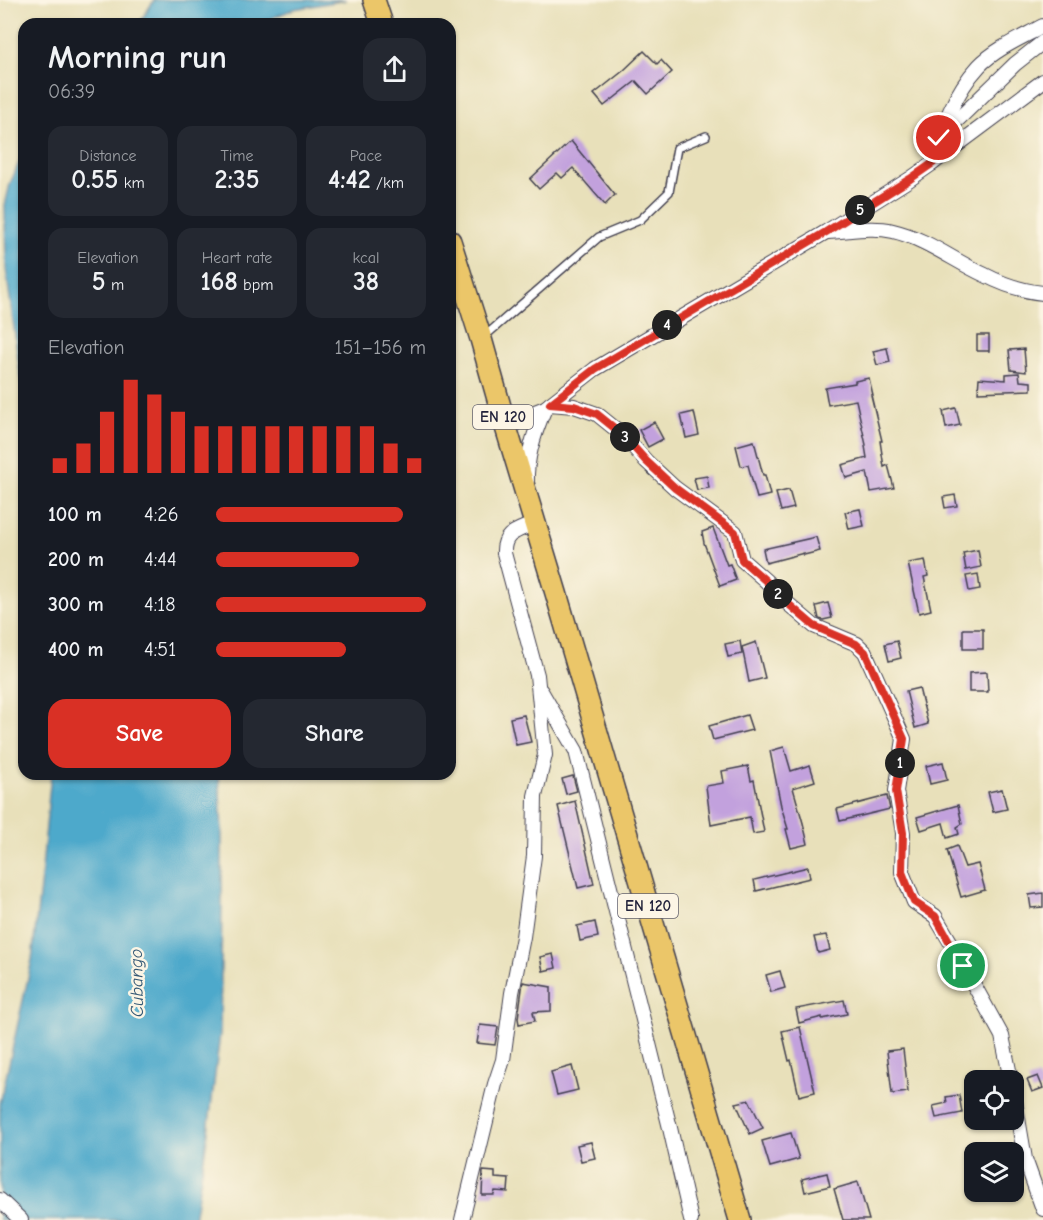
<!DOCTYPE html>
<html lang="en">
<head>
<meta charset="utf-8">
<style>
  body { margin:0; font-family:"Comic Neue",sans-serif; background:#242831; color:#f1f3f6; height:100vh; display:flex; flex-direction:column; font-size:22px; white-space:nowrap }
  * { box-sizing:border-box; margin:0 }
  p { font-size:20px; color:#9ea1a6 }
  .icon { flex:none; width:33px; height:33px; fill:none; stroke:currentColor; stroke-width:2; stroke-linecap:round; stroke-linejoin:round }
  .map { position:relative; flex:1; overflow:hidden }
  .sheet { position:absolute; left:18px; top:18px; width:438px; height:762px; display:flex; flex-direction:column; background:#171b24; border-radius:18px; box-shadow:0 2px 4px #0004 }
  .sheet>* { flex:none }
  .fabs { position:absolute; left:964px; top:1070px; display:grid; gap:12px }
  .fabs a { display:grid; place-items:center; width:60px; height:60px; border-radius:12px; background:#171b24; box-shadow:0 2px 4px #0004; font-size:30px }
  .pin { position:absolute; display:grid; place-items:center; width:51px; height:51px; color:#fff; margin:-26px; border:3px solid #fff; border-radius:50%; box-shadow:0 2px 6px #0007 }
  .km { position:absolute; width:30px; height:30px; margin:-15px; border-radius:50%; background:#222; color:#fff; font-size:16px; line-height:30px; text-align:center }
  .round { display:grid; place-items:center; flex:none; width:63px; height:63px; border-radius:18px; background:#242831 }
  .head { display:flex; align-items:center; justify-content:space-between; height:102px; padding:0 30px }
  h1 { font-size:33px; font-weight:700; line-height:45px }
  .metrics { display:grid; grid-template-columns:repeat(3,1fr); gap:9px; height:102px; padding:6px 30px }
  .metrics div { display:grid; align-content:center; border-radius:15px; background:#242831; text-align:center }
  .metrics b { font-size:26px; font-weight:700 }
  .metrics small { font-size:16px; font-weight:400 }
  .metrics p { font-size:16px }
  .chart { height:168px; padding:12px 30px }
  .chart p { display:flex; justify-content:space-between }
  .chart svg { width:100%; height:108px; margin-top:6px; stroke:#d93025; stroke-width:6 }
  .button { display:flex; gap:12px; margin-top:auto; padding:12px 30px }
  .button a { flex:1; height:69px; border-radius:18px; background:#d93025; color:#fff; font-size:24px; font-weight:700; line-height:69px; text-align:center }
  .button a+a { background:#242831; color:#f1f3f6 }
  ul { padding:0 30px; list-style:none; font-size:20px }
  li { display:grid; grid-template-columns:96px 72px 1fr; align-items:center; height:45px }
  li i { height:15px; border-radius:8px; background:#d93025 }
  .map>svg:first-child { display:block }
  .water { fill:#4ea9cb; stroke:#386683; stroke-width:1.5 }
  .building { fill:#c2a1dd }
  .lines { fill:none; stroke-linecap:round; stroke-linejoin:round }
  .lane-casing { stroke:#403e4e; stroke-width:10 }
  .street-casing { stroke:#403e4e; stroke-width:16 }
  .primary-casing { stroke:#403e4e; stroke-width:24 }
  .lane { stroke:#fff; stroke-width:7 }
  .street { stroke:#fff; stroke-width:14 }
  .primary { stroke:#ebc669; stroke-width:21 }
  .route-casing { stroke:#fff; stroke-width:12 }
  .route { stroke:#d93025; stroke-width:8 }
  .labels { text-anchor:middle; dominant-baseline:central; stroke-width:5; stroke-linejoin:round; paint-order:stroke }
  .shield { fill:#fcf5e5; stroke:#63616e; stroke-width:1.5 }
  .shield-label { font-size:15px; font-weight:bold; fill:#22223b }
  .water-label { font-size:18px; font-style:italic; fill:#345875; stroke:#fcf5e5 }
</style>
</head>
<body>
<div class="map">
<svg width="1043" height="1220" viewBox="0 0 1043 1220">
  <rect width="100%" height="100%" fill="#fcf5e5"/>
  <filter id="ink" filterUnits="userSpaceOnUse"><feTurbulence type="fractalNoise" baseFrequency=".0167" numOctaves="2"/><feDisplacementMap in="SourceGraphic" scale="12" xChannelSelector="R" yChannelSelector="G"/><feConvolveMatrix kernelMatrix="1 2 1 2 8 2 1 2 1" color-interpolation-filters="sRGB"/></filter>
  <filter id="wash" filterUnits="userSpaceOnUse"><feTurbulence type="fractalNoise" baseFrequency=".008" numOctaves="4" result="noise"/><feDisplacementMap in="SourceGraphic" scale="24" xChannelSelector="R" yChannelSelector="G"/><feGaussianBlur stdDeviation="1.35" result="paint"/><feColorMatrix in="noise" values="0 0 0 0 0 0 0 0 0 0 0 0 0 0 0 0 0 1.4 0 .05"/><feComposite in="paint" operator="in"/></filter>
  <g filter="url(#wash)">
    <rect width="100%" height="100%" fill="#e8e0ba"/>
    <!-- water -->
    <g class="water">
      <polygon points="154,0 346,0 294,9 257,24 139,24"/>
      <polygon points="24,151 24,402 6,269 5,205 10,184"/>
      <polygon points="51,774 219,774 222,832 222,903 220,1034 208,1132 194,1220 0,1220 0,1104 32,960 42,869"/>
    </g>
    <g id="blocks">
      <!-- building -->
      <g class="building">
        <polygon points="644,51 657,64 661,60 672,72 648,94 636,81 604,106 594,94 623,71"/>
        <polygon points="571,141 615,195 605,205 573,168 562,178 557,173 539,189 530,179"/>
        <rect x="977" y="335" width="12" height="16"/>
        <polygon points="887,348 890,362 877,365 873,351"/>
        <polygon points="1024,349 1026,372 1011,370 1009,350"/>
        <polygon points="1019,373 1020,381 1031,382 1031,390 978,392 979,378 1006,380 1006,374"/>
        <polygon points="869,378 873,395 871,395 882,441 880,441 884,467 888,465 894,488 871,492 867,472 846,478 842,465 867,458 865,446 866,445 856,400 828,405 825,388 855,383 855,381"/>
        <polygon points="956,408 960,425 946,428 943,411"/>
        <polygon points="694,412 699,435 686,438 681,415"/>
        <polygon points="654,422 663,439 648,447 639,430"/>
        <polygon points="754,441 763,475 765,475 770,495 757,498 748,465 741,466 736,446"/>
        <polygon points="707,476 709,488 697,490 694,478"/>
        <polygon points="789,490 794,508 781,511 776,493"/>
        <polygon points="955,495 957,506 945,508 943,497"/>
        <polygon points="860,509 864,526 849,529 845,512"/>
        <polygon points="713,528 727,565 730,564 736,580 720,586 704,543 702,532"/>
        <polygon points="816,537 820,551 804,555 804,553 766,563 763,549"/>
        <polygon points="978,550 981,567 966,570 963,553"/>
        <polygon points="925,560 928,576 924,577 931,610 919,613 908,563"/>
        <polygon points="978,574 980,589 969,591 966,576"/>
        <polygon points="828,603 832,618 823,620 819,619 816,606"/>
        <rect x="963" y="629" width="20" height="20"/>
        <polygon points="740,641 742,654 728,657 725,644"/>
        <polygon points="897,641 901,658 889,661 885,644"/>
        <polygon points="756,642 765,678 749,682 742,647"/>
        <polygon points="987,672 988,692 969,692 969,673"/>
        <polygon points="919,688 928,724 915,728 906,691"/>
        <polygon points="524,715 531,742 516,745 510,718"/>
        <polygon points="747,715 752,730 713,740 709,726"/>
        <polygon points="784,747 791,771 810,765 815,781 793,788 803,823 808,844 791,848 786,829 788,829 781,806 770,751"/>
        <polygon points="943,762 947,780 930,784 926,766"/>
        <polygon points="748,766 751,781 754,780 764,832 753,834 750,817 711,825 706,786 724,783 722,771"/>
        <polygon points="573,776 577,791 566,794 562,779"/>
        <polygon points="1002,789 1007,809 993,812 988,792"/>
        <polygon points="887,796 890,809 840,821 837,809"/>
        <polygon points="575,801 594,884 578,888 558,806"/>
        <polygon points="958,805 962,824 957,827 959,834 947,838 943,823 921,830 917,817"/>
        <polygon points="957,846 965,867 978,864 985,890 961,897 947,850"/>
        <polygon points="808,867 810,878 756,891 754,880"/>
        <polygon points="1043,893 1043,907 1031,908 1029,895"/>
        <polygon points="595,922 598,937 580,941 577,926"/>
        <polygon points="826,935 830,950 818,953 814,937"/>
        <polygon points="553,954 556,968 543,971 540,957"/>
        <polygon points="780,971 785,988 771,992 766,975"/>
        <polygon points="523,982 551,987 551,1011 533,1012 535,1021 519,1024 518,1018"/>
        <polygon points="844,1000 847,1014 822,1019 822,1017 799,1023 796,1009"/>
        <polygon points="480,1025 498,1027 495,1045 477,1043"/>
        <polygon points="800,1027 815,1092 799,1096 791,1060 789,1061 782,1031"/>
        <polygon points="903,1049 908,1092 892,1094 887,1051"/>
        <polygon points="572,1066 578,1090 557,1095 551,1072"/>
        <polygon points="1038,1076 1043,1088 1032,1092 1027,1080"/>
        <polygon points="959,1095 962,1113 936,1118 933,1106 947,1103 946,1097"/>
        <polygon points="749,1100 763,1128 750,1134 736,1103"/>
        <polygon points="791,1133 799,1159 770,1167 762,1141"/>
        <polygon points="591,1142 595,1158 581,1161 577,1145"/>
        <polygon points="483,1171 495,1172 495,1178 509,1179 508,1192 495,1191 494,1195 482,1195"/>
        <polygon points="827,1173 830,1186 805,1192 802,1179"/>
        <polygon points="858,1182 869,1220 843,1220 834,1189"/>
      </g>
    </g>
  </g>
  <g filter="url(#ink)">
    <use href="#blocks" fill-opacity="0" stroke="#403e4e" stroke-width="1.5"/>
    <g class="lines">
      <!-- lane casing -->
      <g class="lane-casing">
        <polyline id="lane" points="485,336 599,237 640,220 669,192 677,148 706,136"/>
      </g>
      <!-- street casing -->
      <g class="street-casing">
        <g id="street">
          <polyline points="943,134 1015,64 1043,42"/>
          <polyline points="933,163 1043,81"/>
          <path d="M828 232C849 231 872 226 893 231 927 239 954 261 985 275 1002 284 1024 291 1043 293"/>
          <polyline points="550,404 574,406 597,414 623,435 646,461 675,488 735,532 742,560 766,581 786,602 814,626 857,644 865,652 904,739 896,791 903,833 902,872 914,902 935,916 951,943 1002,1036 1011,1080"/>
          <path d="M505 424 545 408 595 369 826 232 910 179 933 163C942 127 954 93 979 66 995 49 1023 37 1043 26"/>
          <path d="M527 481C526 456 535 431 545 408"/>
          <polyline points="541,691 576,751 670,1128 691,1220"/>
          <polyline points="1014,1095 1025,1159 1043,1209"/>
          <polyline points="0,1200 21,1220"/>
          <path d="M462 1220 495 1084 503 1060 512 993 523 937 534 856 535 796 545 755 537 675 504 553C503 532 518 531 535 523"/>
        </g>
      </g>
      <!-- primary casing -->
      <g class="primary-casing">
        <g id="primary">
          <polyline points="374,0 382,24"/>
          <polyline points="450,241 481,339 505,424 556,593 740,1220"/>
        </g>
      </g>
      <!-- lane -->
      <use href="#lane" class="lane"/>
      <!-- street -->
      <use href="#street" class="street"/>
      <!-- primary -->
      <use href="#primary" class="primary"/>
    </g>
  </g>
  <g class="lines" filter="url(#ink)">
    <!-- route casing -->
    <g class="route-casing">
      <polyline id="route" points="939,138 933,163 910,179 826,232 595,369 550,404 574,406 597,414 623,435 646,461 675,488 735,532 742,560 766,581 786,602 814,626 856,644 865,652 904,739 896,791 903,833 902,872 914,902 935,916 963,966"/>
    </g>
    <!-- route -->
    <use href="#route" class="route"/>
  </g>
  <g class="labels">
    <!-- shield labels -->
    <g class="shield">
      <rect x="473" y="405" width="60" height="24" rx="4.5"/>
      <rect x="618" y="894" width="60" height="24" rx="4.5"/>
    </g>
    <g class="shield-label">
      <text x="503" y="417">EN 120</text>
      <text x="648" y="906">EN 120</text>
    </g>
    <!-- water labels -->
    <g class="water-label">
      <text transform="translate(137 983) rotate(-91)">Cubango</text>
    </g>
  </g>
</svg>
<div class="fabs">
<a><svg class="icon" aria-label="locate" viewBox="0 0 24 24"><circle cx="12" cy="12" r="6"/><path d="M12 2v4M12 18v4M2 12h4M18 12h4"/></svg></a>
<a><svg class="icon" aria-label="layers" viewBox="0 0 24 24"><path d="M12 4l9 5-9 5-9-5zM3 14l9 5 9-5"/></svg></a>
</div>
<div class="pin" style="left:963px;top:966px;background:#1e9e55"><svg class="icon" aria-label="arrive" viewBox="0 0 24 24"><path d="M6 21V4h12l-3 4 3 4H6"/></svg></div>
<div class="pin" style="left:939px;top:138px;background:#d93025"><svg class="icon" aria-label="check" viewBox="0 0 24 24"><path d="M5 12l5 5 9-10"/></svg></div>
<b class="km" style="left:900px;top:763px">1</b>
<b class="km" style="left:778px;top:594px">2</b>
<b class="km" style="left:625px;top:437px">3</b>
<b class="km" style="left:667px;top:325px">4</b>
<b class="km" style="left:860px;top:210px">5</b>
<section class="sheet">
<div class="head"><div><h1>Morning run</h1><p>06:39</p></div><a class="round"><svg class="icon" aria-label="share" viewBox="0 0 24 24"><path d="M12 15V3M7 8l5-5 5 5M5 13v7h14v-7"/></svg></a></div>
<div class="metrics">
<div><p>Distance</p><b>0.55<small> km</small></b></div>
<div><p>Time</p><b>2:35</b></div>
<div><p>Pace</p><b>4:42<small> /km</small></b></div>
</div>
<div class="metrics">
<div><p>Elevation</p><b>5<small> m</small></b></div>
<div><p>Heart rate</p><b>168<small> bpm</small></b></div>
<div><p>kcal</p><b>38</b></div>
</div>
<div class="chart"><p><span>Elevation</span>151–156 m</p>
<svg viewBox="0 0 160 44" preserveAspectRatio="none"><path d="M5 44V38M15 44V32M25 44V19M35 44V6M45 44V12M55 44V19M65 44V25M75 44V25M85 44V25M95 44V25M105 44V25M115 44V25M125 44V25M135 44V25M145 44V32M155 44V38"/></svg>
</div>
<ul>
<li><b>100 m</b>4:26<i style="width:89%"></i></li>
<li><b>200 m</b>4:44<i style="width:68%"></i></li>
<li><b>300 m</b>4:18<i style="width:100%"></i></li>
<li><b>400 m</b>4:51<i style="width:62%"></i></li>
</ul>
<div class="button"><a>Save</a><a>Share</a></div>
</section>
</div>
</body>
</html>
